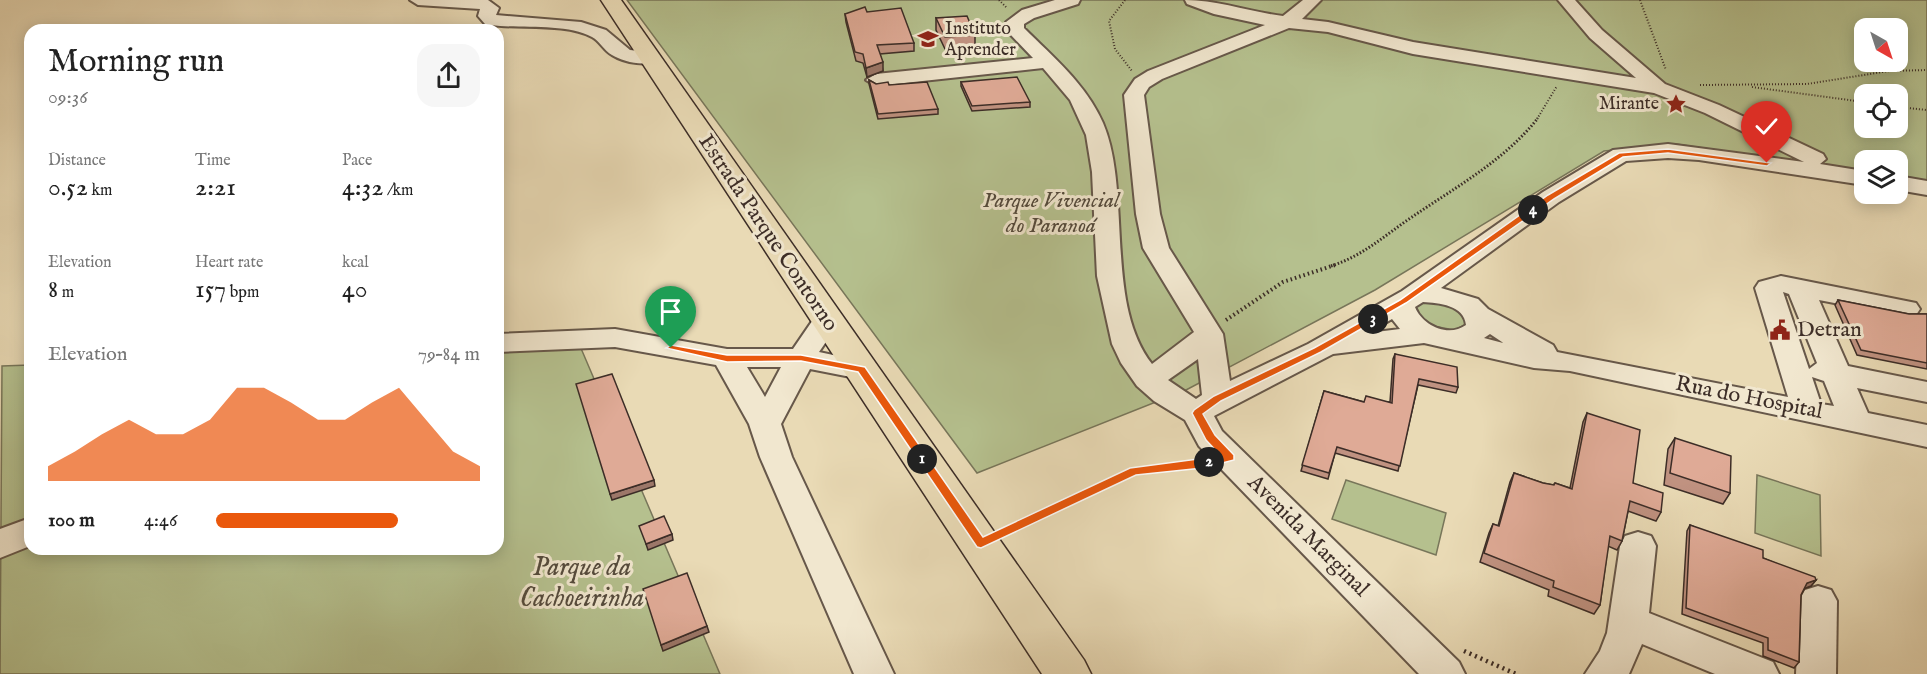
<!DOCTYPE html>
<html lang="en">
<head>
<meta charset="utf-8">
<style>
  body { margin:0; font-family:"IM FELL English",serif; background:#f6f6f6; color:#222; height:100vh; display:flex; flex-direction:column; font-size:22px; white-space:nowrap }
  * { box-sizing:border-box; margin:0 }
  p { font-size:20px; color:#767676 }
  .icon { flex:none; width:33px; height:33px; fill:none; stroke:currentColor; stroke-width:2; stroke-linecap:round; stroke-linejoin:round }
  .map { position:relative; flex:1; overflow:hidden }
  .side { position:absolute; left:24px; top:24px; width:480px; height:531px; display:flex; flex-direction:column; background:#fff; border-radius:18px; box-shadow:0 3px 15px #0003 }
  .side>* { flex:none }
  .needle { width:39px; rotate:141deg }
  .buttons { position:absolute; left:1854px; top:18px; display:grid; gap:12px }
  .buttons a { display:grid; place-items:center; width:54px; height:54px; border-radius:12px; background:#fff; box-shadow:0 3px 15px #0003; font-size:30px }
  .pin { position:absolute; display:grid; place-items:center; width:51px; height:51px; color:#fff; margin:-62px -26px; border-radius:50% 50% 50% 0; rotate:-45deg; box-shadow:0 0 6px #0007 }
  .pin .icon { rotate:45deg }
  .km { position:absolute; width:30px; height:30px; margin:-15px; border-radius:50%; background:#222; color:#fff; font-size:16px; line-height:30px; text-align:center }
  .round { display:grid; place-items:center; flex:none; width:63px; height:63px; border-radius:18px; background:#f6f6f6 }
  .summary { display:flex; align-items:center; justify-content:space-between; height:102px; padding:0 24px }
  h1 { font-size:33px; font-weight:600; line-height:45px }
  .stats { display:grid; grid-template-columns:repeat(3,1fr); gap:9px; height:102px; padding:6px 24px }
  .stats div { display:grid; align-content:center }
  .stats b { font-size:26px; font-weight:600 }
  .stats small { font-size:16px; font-weight:400 }
  .stats p { font-size:16px }
  .chart { height:168px; padding:12px 24px }
  .chart p { display:flex; justify-content:space-between }
  .chart svg { width:100%; height:108px; margin-top:6px; fill:#ea580c; opacity:.7 }
  ul { padding:0 24px; list-style:none; font-size:20px }
  li { display:grid; grid-template-columns:96px 72px 1fr; align-items:center; height:45px }
  li i { height:15px; border-radius:8px; background:#ea580c }
  .map>svg:first-child { display:block }
  .green { fill:#b5c08e; stroke:#78765a; stroke-width:1.5; fill-rule:evenodd }
  .lines { fill:none; stroke-linecap:round; stroke-linejoin:round }
  .minor-casing { stroke:#67584a; stroke-width:4 }
  .major-casing { stroke:#3c2d27; stroke-width:3 }
  .path-far3 { stroke:#3c2d27; stroke-width:2; stroke-dasharray:1 2; stroke-linecap:butt }
  .path-far2 { stroke:#3c2d27; stroke-width:3; stroke-dasharray:1.5 2; stroke-linecap:butt }
  .path-far1 { stroke:#3c2d27; stroke-width:4; stroke-dasharray:1.5 3; stroke-linecap:butt }
  .path { stroke:#3c2d27; stroke-width:4.5; stroke-dasharray:2 4; stroke-linecap:butt }
  .minor { fill:#f1e7cf; fill-rule:evenodd }
  .major { fill:#e9dab5; fill-rule:evenodd }
  .wall { fill:#c09281; stroke:#3c2d27; stroke-width:1.5 }
  .shaded-wall { fill:#9c7769; stroke:#3c2d27; stroke-width:1.5 }
  .building { fill:#dfaa96; stroke:#3c2d27; stroke-width:1.5 }
  .route { fill:#ea580c; stroke:#fff; stroke-width:1.5 }
  .labels { text-anchor:middle; dominant-baseline:central; stroke-width:6; stroke-linejoin:round; paint-order:stroke }
  .far-poi-label { font-size:18px; fill:#3c2d27; stroke:#f1e7cf; text-anchor:start }
  .park-label { font-size:22px; font-style:italic; fill:#544a3c; stroke:#f1e7cf }
  .street-label { font-size:22px; fill:#3c2d27; stroke:#f1e7cf }
  .poi-label { font-size:22px; fill:#3c2d27; stroke:#f1e7cf; text-anchor:start }
  .near-park-label { font-size:27px; font-style:italic; fill:#544a3c; stroke:#f1e7cf }
</style>
</head>
<body>
<div class="map">
<svg width="1927" height="674" viewBox="0 0 1927 674">
  <rect width="100%" height="100%" fill="#e9dab5"/>
  <filter id="stains"><feTurbulence type="fractalNoise" baseFrequency=".00333" numOctaves="4"/><feColorMatrix values="0 0 0 0 .2 0 0 0 0 .09 0 0 0 0 .02 0 0 0 .5 -.17"/></filter>
  <radialGradient id="worn" r=".72"><stop offset=".6" stop-color="#630" stop-opacity="0"/><stop offset="1" stop-color="#630" stop-opacity=".3"/></radialGradient>
  <!-- green -->
  <g class="green">
    <path d="M627 0H1927V182L1898 177V160H1864V172L1676 144 1604 151 1375 290 1186 390 977 473ZM1864 28H1898V62H1864ZM1864 94H1898V128H1864Z"/>
    <polygon points="1422,301 1455,306 1467,320 1465,325 1454,330 1428,325 1413,307"/>
    <polygon points="580,346 720,674 0,674 2,366 30,365 30,549 498,549 498,348"/>
    <polygon points="1757,475 1820,495 1821,556 1755,533"/>
    <polygon points="1346,480 1446,513 1436,555 1332,519"/>
  </g>
  <g class="lines">
    <!-- minor casing -->
    <g class="minor-casing">
      <g id="minor">
        <path d="M410 0H488L499 8 496 15 581 22 606 30 630 50 657 53 659 57C651 69 623 62 612 55 604 51 600 41 592 37 566 23 520 29 491 25L485 24 478 16 480 9 418 5Z"/>
        <path d="M1055 0H1080L1078 4 1034 18 1024 24V28C1053 57 1086 84 1103 123 1132 191 1104 303 1152 364L1194 332 1143 248 1136 214 1124 95 1135 79 1148 71 1265 25 1214 14 1187 4 1185 0C1218 0 1250 12 1283 16L1303 0H1321L1302 19 1328 22 1413 42 1636 78 1590 38 1558 0H1575L1602 30 1665 84 1719 105 1823 154 1826 159 1820 164 1864 171V185L1699 160 1668 158 1626 161 1559 202 1441 288 1478 299 1488 309 1553 345 1557 352 1788 397 1755 288 1759 282 1781 276 1916 303 1920 309 1916 315 1906 317 1819 300 1848 366 1927 382V402L1857 388 1868 413 1927 425V447L1570 371 1534 368 1424 343 1333 354 1214 416 1222 431 1459 662 1465 674H1419L1199 446 1185 420 1154 401 1137 386 1121 363 1112 344 1097 276 1092 172 1086 135 1070 100 1043 68 876 86 866 80 876 74 1033 58 1009 33 1006 22 1022 10ZM1289 28 1328 32 1413 54 1654 93 1705 113 1804 162 1668 144 1613 150 1543 192 1402 291 1308 344 1230 381 1223 334 1169 248 1160 214 1144 95 1149 87 1162 79ZM1783 292 1789 294 1817 363 1809 369ZM1423 302C1439 303 1464 305 1466 325 1448 338 1422 325 1415 307ZM1392 319 1400 329 1368 333ZM1490 334 1502 342 1503 343 1484 338ZM1198 359 1202 395 1196 399 1168 380ZM1812 377 1824 381 1834 406 1821 404Z"/>
        <polygon points="1898,176 1927,181 1927,195 1898,190"/>
        <path d="M827 312 837 314 841 320 819 352 871 363 876 370 871 377 861 379 810 369 781 424 792 457 894 674H854L760 457 749 424 716 365 615 347 498 352V334L615 329 727 349H793L817 314ZM747 367H781L765 397Z"/>
        <polygon points="30,518 30,546 0,558 0,529"/>
        <polygon points="1638,532 1651,536 1656,546 1649,613 1773,662 1779,674 1715,674 1642,644 1629,674 1585,674 1600,651 1607,633 1620,546 1625,536"/>
        <polygon points="1818,586 1831,590 1837,601 1836,674 1796,674 1799,601 1805,590"/>
      </g>
    </g>
    <!-- major casing -->
    <g class="major-casing">
      <polygon id="major" points="601,0 621,0 1084,660 1091,674 1042,674"/>
    </g>
    <!-- path-far3 -->
    <g class="path-far3">
      <polyline points="999,0 1007,8"/>
      <polyline points="1125,0 1109,21 1115,49 1132,71"/>
      <polyline points="1640,0 1666,70"/>
      <polyline points="1700,85 1807,84 1889,71 1927,70"/>
      <polyline points="1752,87 1864,102"/>
      <polyline points="1898,107 1927,110"/>
      <polyline points="1537,119 1557,86"/>
    </g>
    <!-- path-far2 -->
    <path class="path-far2" d="M1331 266C1363 256 1385 235 1412 217 1456 187 1505 160 1538 118"/>
    <!-- path-far1 -->
    <polyline class="path-far1" points="1226,320 1283,282 1335,265"/>
    <!-- path -->
    <g class="path">
      <polyline points="1006,531 1134,471 1203,464"/>
      <polyline points="1464,651 1516,674"/>
    </g>
    <!-- minor -->
    <use href="#minor" class="minor"/>
    <!-- major -->
    <use href="#major" class="major"/>
  </g>
  <!-- wall -->
  <g class="wall">
    <polygon points="867,12 914,43 914,51 880,54 883,71 867,77 863,63 856,61 846,22 845,14"/>
    <polygon points="936,18 975,35 975,47 945,49 936,30"/>
    <polygon points="869,80 876,84 889,85 938,109 938,114 878,119 869,84"/>
    <polygon points="961,82 1030,102 1030,107 972,111 961,86"/>
    <polygon points="1838,300 1909,314 1927,314 1927,369 1857,355 1835,305"/>
    <polygon points="1395,354 1458,387 1456,393 1418,385 1398,471 1335,453 1328,479 1301,471 1324,391 1364,402 1390,402 1393,359"/>
    <polygon points="1587,413 1633,483 1661,512 1656,521 1628,511 1622,541 1617,550 1608,546 1600,605 1594,614 1548,596 1549,590 1480,562 1489,533 1493,524 1498,526 1510,482 1514,473 1543,483 1553,485 1555,483 1570,488 1583,422"/>
    <polygon points="1675,438 1730,493 1723,504 1664,485 1668,449"/>
    <polygon points="1690,525 1763,558 1816,580 1811,586 1805,588 1801,595 1799,662 1794,668 1763,656 1763,643 1682,614 1687,531"/>
  </g>
  <!-- shaded-wall -->
  <g class="shaded-wall">
    <polygon points="883,62 883,71 867,77 866,68"/>
    <polygon points="654,480 655,486 612,500 610,494"/>
    <polygon points="672,534 673,540 648,550 646,544"/>
    <polygon points="1816,580 1811,586 1803,589 1807,583"/>
    <polygon points="707,626 709,632 663,651 661,645"/>
  </g>
  <!-- building -->
  <g class="building">
    <polygon points="865,7 867,12 901,8 914,43 877,45 883,62 866,68 863,54 855,52 845,14"/>
    <polygon points="967,16 975,35 945,37 936,18"/>
    <polygon points="1017,77 1030,102 972,106 961,82"/>
    <polygon points="869,80 876,84 888,82 889,85 927,82 938,109 878,114"/>
    <polygon points="1838,300 1909,314 1927,314 1927,363 1861,350"/>
    <polygon points="1395,354 1457,367 1458,387 1419,379 1400,466 1337,447 1329,473 1302,465 1324,391 1364,402 1366,396 1392,403"/>
    <polygon points="612,374 654,480 610,494 576,384"/>
    <polygon points="1587,413 1640,430 1633,483 1663,493 1661,512 1630,501 1622,541 1610,536 1600,605 1553,587 1554,581 1484,553 1493,524 1499,526 1514,473 1543,483 1554,485 1555,483 1572,489"/>
    <polygon points="1675,438 1731,456 1730,493 1670,473"/>
    <polygon points="664,516 672,534 646,544 639,526"/>
    <polygon points="1690,525 1763,550 1763,558 1815,577 1816,580 1807,583 1801,595 1799,662 1768,650 1768,638 1686,608"/>
    <polygon points="687,573 707,626 661,645 643,589"/>
  </g>
  <!-- route -->
  <polygon class="route" points="1668,149 1771,163 1767,166 1668,153 1623,157 1554,199 1406,303 1321,352 1221,401 1203,414 1215,435 1234,455 1234,460 1203,468 1136,475 981,548 977,547 858,372 801,361 727,362 666,348 671,345 727,355 801,355 865,367 983,537 1130,468 1221,456 1206,440 1192,413 1194,410 1214,396 1314,348 1400,300 1548,195 1619,153"/>
  <!-- icons -->
  <defs>
    <g id="school-bare" transform="scale(1.62)"><path d="M0-5L7-2L0 1L-7-2ZM-4 1L0 2.5L4 1V4Q0 6-4 4Z" fill="#8f2418" stroke="#f1e7cf" stroke-width="2.5" paint-order="stroke"/></g>
    <g id="sight-bare" transform="scale(1.62)"><path d="M0-6L1.8-2.2L6-1.7L2.9 1.2L3.7 5.4L0 3.3L-3.7 5.4L-2.9 1.2L-6-1.7L-1.8-2.2Z" fill="#8f2418" stroke="#f1e7cf" stroke-width="2.5" paint-order="stroke"/></g>
    <g id="civic-bare" transform="scale(1.62)"><path d="M-.6-6.5H3V-4.5H.6V-3L4-1V1h2V6H-6V1h2V-1L-.6-3ZM-1.2 2.5V6h2.4V2.5Z" fill="#8f2418" stroke="#f1e7cf" stroke-width="2.5" paint-order="stroke"/></g>
  </defs>
  <g fill-rule="evenodd">
    <use href="#school-bare" x="928" y="39"/>
    <use href="#sight-bare" x="1676" y="104"/>
    <use href="#civic-bare" x="1780" y="330"/>
  </g>
  <g class="labels">
    <!-- far-poi labels -->
    <g class="far-poi-label">
      <text x="945" y="29">Instituto<tspan x="945" dy="21">Aprender</tspan></text>
      <text x="1659" y="104" text-anchor="end">Mirante</text>
    </g>
    <!-- park labels -->
    <g class="park-label">
      <text x="1051" y="201">Parque Vivencial<tspan x="1051" dy="25">do Paranoá</tspan></text>
    </g>
    <!-- street labels -->
    <g class="street-label">
      <text transform="translate(768 233) rotate(56)">Estrada Parque Contorno</text>
      <text transform="translate(1749 398) rotate(11)">Rua do Hospital</text>
      <text transform="translate(1308 536) rotate(45)">Avenida Marginal</text>
    </g>
    <!-- poi labels -->
    <g class="poi-label">
      <text x="1797" y="330">Detran</text>
    </g>
    <!-- near-park labels -->
    <g class="near-park-label">
      <text x="582" y="568">Parque da<tspan x="582" dy="31">Cachoeirinha</tspan></text>
    </g>
  </g>
  <rect width="100%" height="100%" filter="url(#stains)"/>
  <rect width="100%" height="100%" fill="url(#worn)"/>
</svg>
<div class="buttons">
<a><svg class="needle" viewBox="-14 -14 28 28"><path d="M0-13l5 13h-10z" fill="#e53935"/><path d="M0 13l5-13h-10z" fill="#767676"/></svg></a>
<a><svg class="icon" aria-label="locate" viewBox="0 0 24 24"><circle cx="12" cy="12" r="6"/><path d="M12 2v4M12 18v4M2 12h4M18 12h4"/></svg></a>
<a><svg class="icon" aria-label="layers" viewBox="0 0 24 24"><path d="M12 4l9 5-9 5-9-5zM3 14l9 5 9-5"/></svg></a>
</div>
<div class="pin" style="left:671px;top:348px;background:#1e9e55"><svg class="icon" aria-label="arrive" viewBox="0 0 24 24"><path d="M6 21V4h12l-3 4 3 4H6"/></svg></div>
<div class="pin" style="left:1767px;top:163px;background:#d93025"><svg class="icon" aria-label="check" viewBox="0 0 24 24"><path d="M5 12l5 5 9-10"/></svg></div>
<b class="km" style="left:922px;top:459px">1</b>
<b class="km" style="left:1209px;top:462px">2</b>
<b class="km" style="left:1373px;top:319px">3</b>
<b class="km" style="left:1533px;top:210px">4</b>
<section class="side">
<div class="summary"><div><h1>Morning run</h1><p>09:36</p></div><a class="round"><svg class="icon" aria-label="share" viewBox="0 0 24 24"><path d="M12 15V3M7 8l5-5 5 5M5 13v7h14v-7"/></svg></a></div>
<div class="stats">
<div><p>Distance</p><b>0.52<small> km</small></b></div>
<div><p>Time</p><b>2:21</b></div>
<div><p>Pace</p><b>4:32<small> /km</small></b></div>
</div>
<div class="stats">
<div><p>Elevation</p><b>8<small> m</small></b></div>
<div><p>Heart rate</p><b>157<small> bpm</small></b></div>
<div><p>kcal</p><b>40</b></div>
</div>
<div class="chart"><p><span>Elevation</span>79–84 m</p>
<svg viewBox="0 0 160 44" preserveAspectRatio="none"><path d="M0 44V38L10 32L20 25L30 19L40 25L50 25L60 19L70 6L80 6L90 12L100 19L110 19L120 12L130 6L140 19L150 32L160 38V44z"/></svg>
</div>
<ul>
<li><b>100 m</b>4:46<i style="width:69%"></i></li>
</ul>
</section>
</div>
</body>
</html>
